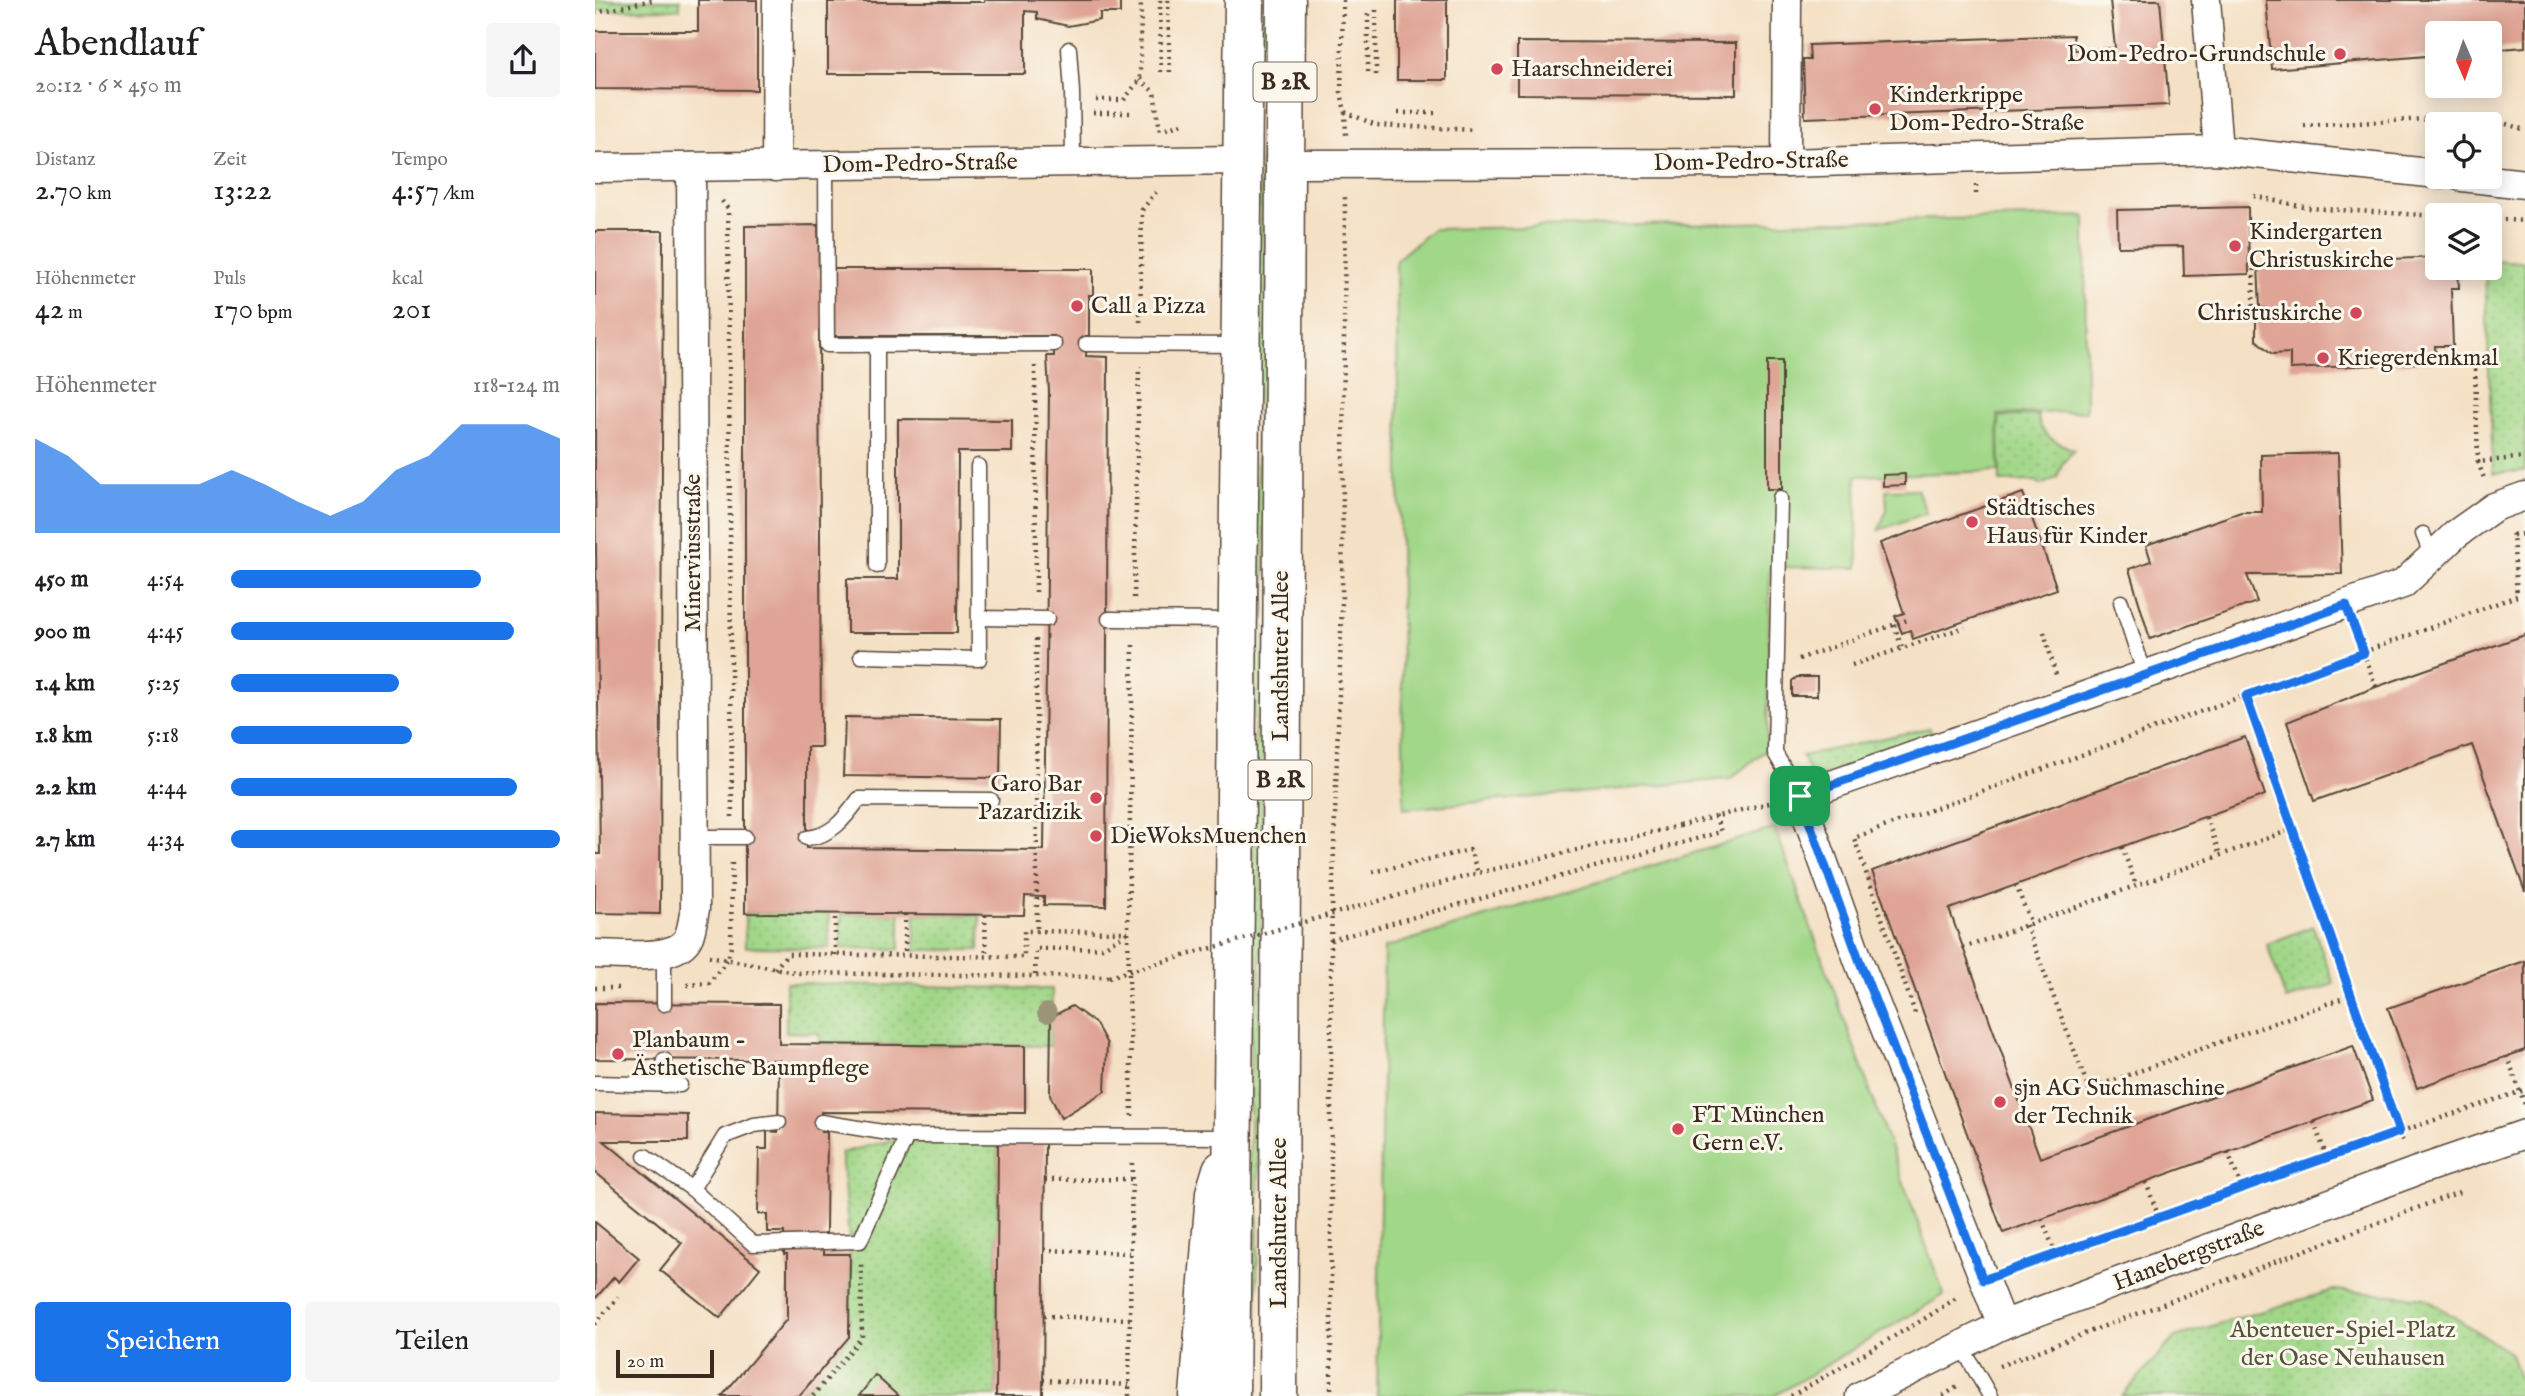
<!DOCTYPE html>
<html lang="de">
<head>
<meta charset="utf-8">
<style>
  body { margin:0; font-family:"IM FELL English",serif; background:#f6f6f6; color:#202124; height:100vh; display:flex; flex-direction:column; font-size:26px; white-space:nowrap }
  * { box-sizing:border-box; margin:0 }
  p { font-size:23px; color:#757577 }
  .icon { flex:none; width:38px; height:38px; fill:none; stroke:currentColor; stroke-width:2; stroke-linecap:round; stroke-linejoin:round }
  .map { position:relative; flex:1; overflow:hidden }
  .drawer { display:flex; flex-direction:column; background:#fff; width:595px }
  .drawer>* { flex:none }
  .needle { width:46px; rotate:178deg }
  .fabs { position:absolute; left:1830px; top:21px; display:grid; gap:14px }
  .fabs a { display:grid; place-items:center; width:77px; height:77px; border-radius:7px; background:#fff; box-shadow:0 4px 18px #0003; font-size:35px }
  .scale { position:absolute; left:21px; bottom:18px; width:98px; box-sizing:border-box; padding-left:7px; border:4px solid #3b2a1e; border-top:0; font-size:19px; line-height:24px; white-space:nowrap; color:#3b2a1e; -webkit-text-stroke:5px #fbf7ec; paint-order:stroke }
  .pin { position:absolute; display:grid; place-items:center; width:60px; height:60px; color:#fff; margin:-30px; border-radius:14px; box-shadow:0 4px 10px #0006 }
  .round { display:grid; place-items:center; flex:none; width:74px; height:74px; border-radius:7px; background:#f6f6f6 }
  .headline { display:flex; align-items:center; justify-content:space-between; height:119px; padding:0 35px }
  h1 { font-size:38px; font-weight:600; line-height:52px }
  .metrics { display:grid; grid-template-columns:repeat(3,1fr); gap:10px; height:119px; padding:7px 35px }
  .metrics div { display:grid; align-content:center }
  .metrics b { font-size:30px; font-weight:600 }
  .metrics small { font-size:19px; font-weight:400 }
  .metrics p { font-size:19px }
  .chart { height:196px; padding:14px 35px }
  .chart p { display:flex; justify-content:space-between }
  .chart svg { width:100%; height:126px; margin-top:7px; fill:#1a73e8; opacity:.7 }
  .primary-button { display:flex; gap:14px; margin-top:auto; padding:14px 35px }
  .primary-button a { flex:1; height:80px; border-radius:7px; background:#1a73e8; color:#fff; font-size:28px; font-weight:600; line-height:80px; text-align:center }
  .primary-button a+a { background:#f6f6f6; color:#202124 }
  ul { padding:0 35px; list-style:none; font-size:23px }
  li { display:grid; grid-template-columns:112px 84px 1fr; align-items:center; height:52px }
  li i { height:18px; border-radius:9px; background:#1a73e8 }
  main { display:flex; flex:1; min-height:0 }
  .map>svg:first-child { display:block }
  .green { fill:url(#green-dots); stroke:#6e8053; stroke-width:2 }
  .pitch { fill:#a1d788; stroke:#6e8053; stroke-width:2 }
  .building { fill:#dfa495; fill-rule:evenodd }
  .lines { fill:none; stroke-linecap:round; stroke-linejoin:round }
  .lane-casing { stroke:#574537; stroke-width:17 }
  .street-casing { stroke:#574537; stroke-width:31 }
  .secondary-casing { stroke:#574537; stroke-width:41 }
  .primary-casing { stroke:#574537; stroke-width:41 }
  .path { stroke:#574537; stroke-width:4.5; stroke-dasharray:2 5; stroke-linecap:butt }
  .lane { stroke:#fff; stroke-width:14 }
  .street { stroke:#fff; stroke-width:28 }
  .secondary { stroke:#fff; stroke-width:38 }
  .primary { stroke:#fff; stroke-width:38 }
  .path-bridge { stroke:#574537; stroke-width:4.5; stroke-dasharray:2 5; stroke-linecap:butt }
  .tree { fill:#9c9477 }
  .route-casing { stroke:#fff; stroke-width:14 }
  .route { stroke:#1a73e8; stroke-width:9 }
  .poi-dot { fill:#d1495b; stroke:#fbf7ec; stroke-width:2.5 }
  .labels { text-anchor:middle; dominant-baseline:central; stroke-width:6; stroke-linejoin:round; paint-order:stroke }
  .shield { fill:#fbf7ec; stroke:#75685c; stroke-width:2 }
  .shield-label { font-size:23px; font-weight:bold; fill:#3b2a1e }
  .poi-label { font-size:24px; fill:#3b2a1e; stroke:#fbf7ec; text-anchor:start }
  .street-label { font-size:24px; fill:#3b2a1e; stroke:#fbf7ec }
  .park-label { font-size:24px; fill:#545538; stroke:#fbf7ec }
</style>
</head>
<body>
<main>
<section class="drawer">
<div class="headline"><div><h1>Abendlauf</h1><p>20:12 · 6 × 450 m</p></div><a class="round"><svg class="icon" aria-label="share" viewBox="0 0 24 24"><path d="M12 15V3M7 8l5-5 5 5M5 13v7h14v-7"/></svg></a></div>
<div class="metrics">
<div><p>Distanz</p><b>2.70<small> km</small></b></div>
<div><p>Zeit</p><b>13:22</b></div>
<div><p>Tempo</p><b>4:57<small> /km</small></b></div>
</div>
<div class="metrics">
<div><p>Höhenmeter</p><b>42<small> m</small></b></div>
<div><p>Puls</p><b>170<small> bpm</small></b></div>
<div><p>kcal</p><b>201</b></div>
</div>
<div class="chart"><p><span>Höhenmeter</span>118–124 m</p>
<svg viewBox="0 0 160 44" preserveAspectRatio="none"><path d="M0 44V11L10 17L20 27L30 27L40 27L50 27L60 22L70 27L80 33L90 38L100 33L110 22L120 17L130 6L140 6L150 6L160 11V44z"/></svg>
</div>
<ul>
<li><b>450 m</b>4:54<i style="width:76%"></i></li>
<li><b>900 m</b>4:45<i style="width:86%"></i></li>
<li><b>1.4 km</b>5:25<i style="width:51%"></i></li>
<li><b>1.8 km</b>5:18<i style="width:55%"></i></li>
<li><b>2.2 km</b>4:44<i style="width:87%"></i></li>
<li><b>2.7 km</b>4:34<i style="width:100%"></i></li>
</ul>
<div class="primary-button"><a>Speichern</a><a>Teilen</a></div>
</section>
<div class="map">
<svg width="1930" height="1396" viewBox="0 0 1930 1396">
  <defs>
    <pattern id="green-dots" width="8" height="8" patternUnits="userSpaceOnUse" patternTransform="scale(1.75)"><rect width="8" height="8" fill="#a1d788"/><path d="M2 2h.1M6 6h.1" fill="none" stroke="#8cb975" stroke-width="1.8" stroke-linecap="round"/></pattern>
  </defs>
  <rect width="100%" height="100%" fill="#fbf7ec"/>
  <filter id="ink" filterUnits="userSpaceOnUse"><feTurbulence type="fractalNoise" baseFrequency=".0143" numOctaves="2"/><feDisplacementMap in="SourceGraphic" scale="14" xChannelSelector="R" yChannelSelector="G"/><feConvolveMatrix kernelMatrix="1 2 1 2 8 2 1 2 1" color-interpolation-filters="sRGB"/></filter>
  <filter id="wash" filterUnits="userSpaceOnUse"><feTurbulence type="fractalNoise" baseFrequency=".00686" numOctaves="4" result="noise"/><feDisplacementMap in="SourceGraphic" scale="28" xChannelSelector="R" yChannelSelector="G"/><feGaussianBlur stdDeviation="1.57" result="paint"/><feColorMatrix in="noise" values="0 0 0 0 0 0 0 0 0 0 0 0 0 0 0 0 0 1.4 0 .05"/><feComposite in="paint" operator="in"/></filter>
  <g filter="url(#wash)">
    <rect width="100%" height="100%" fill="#f4e0c4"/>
    <!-- green -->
    <g class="green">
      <polygon points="0,0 85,0 85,9 0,10"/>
      <polygon points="667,0 676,0 661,1396 652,1396"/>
      <polygon points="1895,260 1930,262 1930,471 1898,473 1890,268 1895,268"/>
      <path d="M1443 415C1444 437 1462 442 1479 450L1467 464 1462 478 1445 485 1441 481 1405 482 1404 417Z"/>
      <polygon points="1334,728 1338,735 1217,780 1207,756"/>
      <polygon points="150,913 234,913 234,948 150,947"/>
      <polygon points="246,914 305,914 305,949 246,948"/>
      <polygon points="320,914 385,915 384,950 320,950"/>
      <polygon points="1718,926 1739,984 1691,1000 1672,944"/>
      <polygon points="191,983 457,989 456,1046 224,1044 224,1033 191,1032"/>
      <polygon points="312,1136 403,1143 401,1396 204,1396 254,1337 255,1249 246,1153"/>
      <polygon points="1739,1290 1830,1298 1916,1354 1930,1396 1527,1396 1580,1337"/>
    </g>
    <!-- pitch -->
    <g class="pitch">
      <polygon points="1490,216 1491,411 1403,415 1404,471 1261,476 1263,568 1175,567 1172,749 1135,779 809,809 801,260 838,229"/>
      <polygon points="1322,489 1331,513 1284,530 1292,509 1291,490"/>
      <polygon points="1180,828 1349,1295 1179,1396 782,1396 789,948"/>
    </g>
    <g id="blocks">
      <!-- building -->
      <g class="building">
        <polygon points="103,0 162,0 162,90 0,89 0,31 103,31"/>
        <polygon points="390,0 525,0 525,13 505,13 505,20 473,26 442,19 442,12 430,11 430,74 233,74 233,2 389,2"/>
        <rect x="802" y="0" width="50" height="80"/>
        <polygon points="1515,0 1565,0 1574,105 1210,118 1208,60 1215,60 1214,45 1478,35 1479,50 1520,48"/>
        <polygon points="1671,0 1930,0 1930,47 1895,50 1895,33 1843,33 1843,55 1677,69"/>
        <polygon points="922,42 1141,43 1141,95 922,94"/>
        <polygon points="1653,207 1654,274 1589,276 1588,246 1523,247 1522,210"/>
        <path d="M223 225 224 278H237V269H498V295H494V336H491V356L513 357 511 906 449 905V897L430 896 429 915 150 913V226ZM224 331H236L237 336H459V356H452L454 392 449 850 212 848V747H226Z"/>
        <polygon points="0,231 68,231 65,914 0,913 0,854 5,854 0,474"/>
        <polygon points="1843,257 1843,268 1863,268 1864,288 1856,288 1858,346 1840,346 1841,362 1695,369 1695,353 1677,354 1661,340 1661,318 1670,308 1665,308 1663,265"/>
        <rect x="1172" y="361" width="15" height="128"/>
        <polygon points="303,419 417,420 417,452 363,452 362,633 252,633 252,579 303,579"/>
        <polygon points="1743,453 1747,574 1652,575 1662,602 1555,639 1534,569 1556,561 1551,545 1646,512 1667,512 1666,455"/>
        <polygon points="1310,474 1310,485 1288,486 1288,475"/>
        <polygon points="1428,493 1462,589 1318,639 1315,630 1307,633 1300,616 1309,613 1285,543"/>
        <polygon points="1930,635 1930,892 1877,745 1719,801 1692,722 1781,687"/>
        <polygon points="1202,677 1222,677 1222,696 1197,696 1197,681"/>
        <polygon points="250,717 406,719 405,778 248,776"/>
        <polygon points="1650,737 1670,795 1354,909 1445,1158 1758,1046 1778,1100 1408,1233 1277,871"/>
        <polygon points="1930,961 1930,1050 1822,1088 1793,1008"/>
        <polygon points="0,1003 184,1004 184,1044 430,1046 430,1113 226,1112 226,1132 232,1132 231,1233 229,1233 229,1254 255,1254 254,1337 204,1396 127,1396 192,1319 192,1254 189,1254 189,1232 172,1232 172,1214 163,1214 164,1149 172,1149 172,1131 183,1132 184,1060 0,1059"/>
        <polygon points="477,1006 501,1024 512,1044 510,1091 466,1118 455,1095 456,1017"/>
        <polygon points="0,1113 93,1115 93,1141 9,1141 165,1268 125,1318 65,1270 87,1243 0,1172"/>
        <polygon points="403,1143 450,1143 448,1396 401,1396"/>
        <polygon points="0,1222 44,1258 24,1282 19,1277 0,1299"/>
        <polygon points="280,1375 303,1396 264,1396"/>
      </g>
    </g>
  </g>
  <g filter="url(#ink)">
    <use href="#blocks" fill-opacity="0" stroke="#574537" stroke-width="2"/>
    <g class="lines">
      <!-- lane casing -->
      <g class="lane-casing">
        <g id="lane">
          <polyline points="474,49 477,92 478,162"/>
          <polyline points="231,166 232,345 459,344"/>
          <polyline points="491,344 645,345"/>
          <polyline points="1185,498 1180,753 1205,796"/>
          <polyline points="1828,534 1837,557"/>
          <polyline points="282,566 282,345"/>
          <polyline points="1526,602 1550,675"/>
          <polyline points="385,618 452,619"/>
          <polyline points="514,619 642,620"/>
          <polyline points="266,656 384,659 383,466"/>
          <polyline points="99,837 150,837"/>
          <path d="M212 838C237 836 250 818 264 799L396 800"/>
          <polyline points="69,1004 69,954"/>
          <polyline points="69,1060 70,1085"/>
          <polyline points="0,1083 85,1085"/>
          <polyline points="184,1122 159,1125 130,1136 97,1189 158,1244 265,1241 312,1136"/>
          <polyline points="226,1122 312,1136 636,1137"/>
          <polyline points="50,1156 97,1189"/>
          <polyline points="1365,1344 1395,1396"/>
        </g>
      </g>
      <!-- street casing -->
      <g class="street-casing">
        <g id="street">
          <polyline points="1611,0 1623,150"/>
          <polyline points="1191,163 1192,0"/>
          <polyline points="689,164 1191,163 1623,150 1843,174"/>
          <polyline points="181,167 182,0"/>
          <polyline points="0,168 649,160"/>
          <polyline points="1867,177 1930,184"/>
          <path d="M0 954C24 954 83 963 94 936 97 928 98 918 100 909L96 167"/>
          <polyline points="1407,1325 1264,962 1205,796 1808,584 1861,534 1899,507 1930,496"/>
          <polyline points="1265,1396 1407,1325 1819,1172 1930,1134"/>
        </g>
      </g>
      <!-- secondary casing -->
      <g class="secondary-casing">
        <polyline id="secondary" points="604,1396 620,1193 627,1170"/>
      </g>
      <!-- primary casing -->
      <g class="primary-casing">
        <g id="primary">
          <polyline points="635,1396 649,0"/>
          <polyline points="683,1396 691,0"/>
        </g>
      </g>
      <!-- path -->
      <g class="path">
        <polyline points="565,0 566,76"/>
        <polyline points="573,0 575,76"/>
        <polyline points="748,0 746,92 750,112 751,135"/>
        <polyline points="0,13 57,0"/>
        <polyline points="773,14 773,76"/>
        <polyline points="781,75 781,5"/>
        <polyline points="545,79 559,92 565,132"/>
        <polyline points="501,100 529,100 545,79 546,0"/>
        <polyline points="750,112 781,125 880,130"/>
        <polyline points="498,113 536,113"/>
        <polyline points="803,113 843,113"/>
        <polyline points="1709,126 1866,117 1899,120 1930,130"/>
        <polyline points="571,129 587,124"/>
        <polyline points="1381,185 1381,197"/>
        <polyline points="1659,196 1714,208 1843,216"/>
        <polyline points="127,201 133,209 137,817"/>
        <polyline points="1895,219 1930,221"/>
        <polyline points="1658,306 1659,249"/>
        <polyline points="545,322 547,210 561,192"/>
        <polyline points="440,366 441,595"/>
        <polyline points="1880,369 1883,462 1930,457"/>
        <polyline points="1883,462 1890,481"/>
        <polyline points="1918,535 1930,534"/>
        <polyline points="539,598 544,366"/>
        <polyline points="1299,625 1307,648"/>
        <polyline points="1449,632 1461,675"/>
        <polyline points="1761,632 1781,687"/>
        <polyline points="441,639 442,932"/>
        <polyline points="1204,659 1312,620"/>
        <polyline points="1257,665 1370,627"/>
        <polyline points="1651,696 1698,829"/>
        <polyline points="1611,817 1625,855"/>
        <polyline points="1084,826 1178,802"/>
        <polyline points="1527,847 1541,885"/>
        <polyline points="778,872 875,850 883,873"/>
        <polyline points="1421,885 1436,924"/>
        <polyline points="310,914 310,956"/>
        <polyline points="390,915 391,957"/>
        <polyline points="1431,925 1494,1089 1757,995"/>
        <polyline points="736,940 1126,832 1120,815"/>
        <polyline points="1368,948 1698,829 1809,1145"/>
        <polyline points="240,955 240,913"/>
        <polyline points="114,956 205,973 514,977"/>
        <polyline points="180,969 192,954 429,957 429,931 533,932"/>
        <polyline points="440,975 441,949 507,948 532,933"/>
        <polyline points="92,985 114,983 133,959 136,947 137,860"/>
        <polyline points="0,988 24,988"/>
        <polyline points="1320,1013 1259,838 1922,596 1918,535 1916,532"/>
        <polyline points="1912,1056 1930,1105"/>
        <polyline points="537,1116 533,932 538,642"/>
        <polyline points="1719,1122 1732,1158"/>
        <polyline points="1633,1152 1647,1189"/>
        <polyline points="450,1180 537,1179"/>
        <polyline points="1551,1182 1564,1218"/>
        <polyline points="1447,1219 1461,1255"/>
        <polyline points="449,1250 536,1253"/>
        <polyline points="1417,1271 1804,1132 1930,1090"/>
        <polyline points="449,1316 535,1319"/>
        <polyline points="0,1324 23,1297"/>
        <polyline points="1404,1366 1867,1191"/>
        <polyline points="448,1380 535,1385"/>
        <polyline points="218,1396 267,1337 266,1263"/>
        <polyline points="534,1396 537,1160"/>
        <polyline points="736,1396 736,940 747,602 750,193"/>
        <polyline points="1196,1396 1329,1319 1363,1297"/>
        <polyline points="1348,1396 1365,1385"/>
      </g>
      <!-- lane -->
      <use href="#lane" class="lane"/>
      <!-- street -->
      <use href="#street" class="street"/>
      <!-- secondary -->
      <use href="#secondary" class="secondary"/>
      <!-- primary -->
      <use href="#primary" class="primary"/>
      <!-- path-bridge -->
      <polyline class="path-bridge" points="514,977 883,873 1084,826"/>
    </g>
    <!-- trees -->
    <circle class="tree" cx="452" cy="1013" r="10"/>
  </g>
  <g class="lines" filter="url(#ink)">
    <!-- route casing -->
    <g class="route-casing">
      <polygon id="route" points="1751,605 1769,653 1651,696 1804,1132 1388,1280 1265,962 1205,796"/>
    </g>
    <!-- route -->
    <use href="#route" class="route"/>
  </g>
  <!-- markers -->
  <g class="poi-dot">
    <circle cx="1745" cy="54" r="7"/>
    <circle cx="902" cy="69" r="7"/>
    <circle cx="1280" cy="109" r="7"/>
    <circle cx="1640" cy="246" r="7"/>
    <circle cx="482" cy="306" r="7"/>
    <circle cx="1761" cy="313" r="7"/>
    <circle cx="1728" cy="358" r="7"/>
    <circle cx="1377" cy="522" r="7"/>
    <circle cx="501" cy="798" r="7"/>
    <circle cx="501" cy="836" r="7"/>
    <circle cx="23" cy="1054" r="7"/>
    <circle cx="1405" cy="1102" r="7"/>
    <circle cx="1083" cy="1129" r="7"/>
  </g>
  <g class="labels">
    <!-- shield labels -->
    <g class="shield">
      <rect x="658.5" y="62.5" width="63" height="39" rx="5"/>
      <rect x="653.5" y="760.5" width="63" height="39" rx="5"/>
    </g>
    <g class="shield-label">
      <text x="690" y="82">B 2R</text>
      <text x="685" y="780">B 2R</text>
    </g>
    <!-- poi labels -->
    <g class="poi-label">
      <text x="1731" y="54" text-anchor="end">Dom-Pedro-Grundschule</text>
      <text x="916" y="69">Haarschneiderei</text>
      <text x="1294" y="95">Kinderkrippe<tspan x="1294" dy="28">Dom-Pedro-Straße</tspan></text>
      <text x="1654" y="232">Kindergarten<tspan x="1654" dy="28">Christuskirche</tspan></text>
      <text x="496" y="306">Call a Pizza</text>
      <text x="1747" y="313" text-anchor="end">Christuskirche</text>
      <text x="1742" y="358">Kriegerdenkmal</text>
      <text x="1391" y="508">Städtisches<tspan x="1391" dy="28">Haus für Kinder</tspan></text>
      <text x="487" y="784" text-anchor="end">Garo Bar<tspan x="487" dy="28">Pazardizik</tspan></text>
      <text x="515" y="836">DieWoksMuenchen</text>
      <text x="37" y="1040">Planbaum -<tspan x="37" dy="28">Ästhetische Baumpflege</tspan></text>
      <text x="1419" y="1088">sjn AG Suchmaschine<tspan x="1419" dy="28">der Technik</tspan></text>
      <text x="1097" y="1115">FT München<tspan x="1097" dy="28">Gern e.V.</tspan></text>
    </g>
    <!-- street labels -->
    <g class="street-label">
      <text transform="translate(1156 162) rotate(-1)">Dom-Pedro-Straße</text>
      <text transform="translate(325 164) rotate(-1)">Dom-Pedro-Straße</text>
      <text transform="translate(98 553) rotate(-90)">Minerviusstraße</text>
      <text transform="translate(686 656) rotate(-90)">Landshuter Allee</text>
      <text transform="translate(684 1223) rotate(-90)">Landshuter Allee</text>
      <text transform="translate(1594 1256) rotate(-21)">Hanebergstraße</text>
    </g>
    <!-- park labels -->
    <g class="park-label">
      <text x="1748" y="1330">Abenteuer-Spiel-Platz<tspan x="1748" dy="28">der Oase Neuhausen</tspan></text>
    </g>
  </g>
</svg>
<div class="fabs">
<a><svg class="needle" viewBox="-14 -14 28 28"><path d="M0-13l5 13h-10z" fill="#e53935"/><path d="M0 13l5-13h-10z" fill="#757577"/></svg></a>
<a><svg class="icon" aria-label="locate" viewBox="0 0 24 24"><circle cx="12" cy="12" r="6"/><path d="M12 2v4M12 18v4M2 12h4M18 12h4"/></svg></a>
<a><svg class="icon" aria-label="layers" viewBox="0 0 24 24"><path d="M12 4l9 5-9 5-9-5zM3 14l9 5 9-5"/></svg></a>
</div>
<div class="scale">20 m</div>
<div class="pin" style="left:1205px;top:796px;background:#1e9e55"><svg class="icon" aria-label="arrive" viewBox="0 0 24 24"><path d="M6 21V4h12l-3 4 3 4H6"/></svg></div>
</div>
</main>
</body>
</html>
